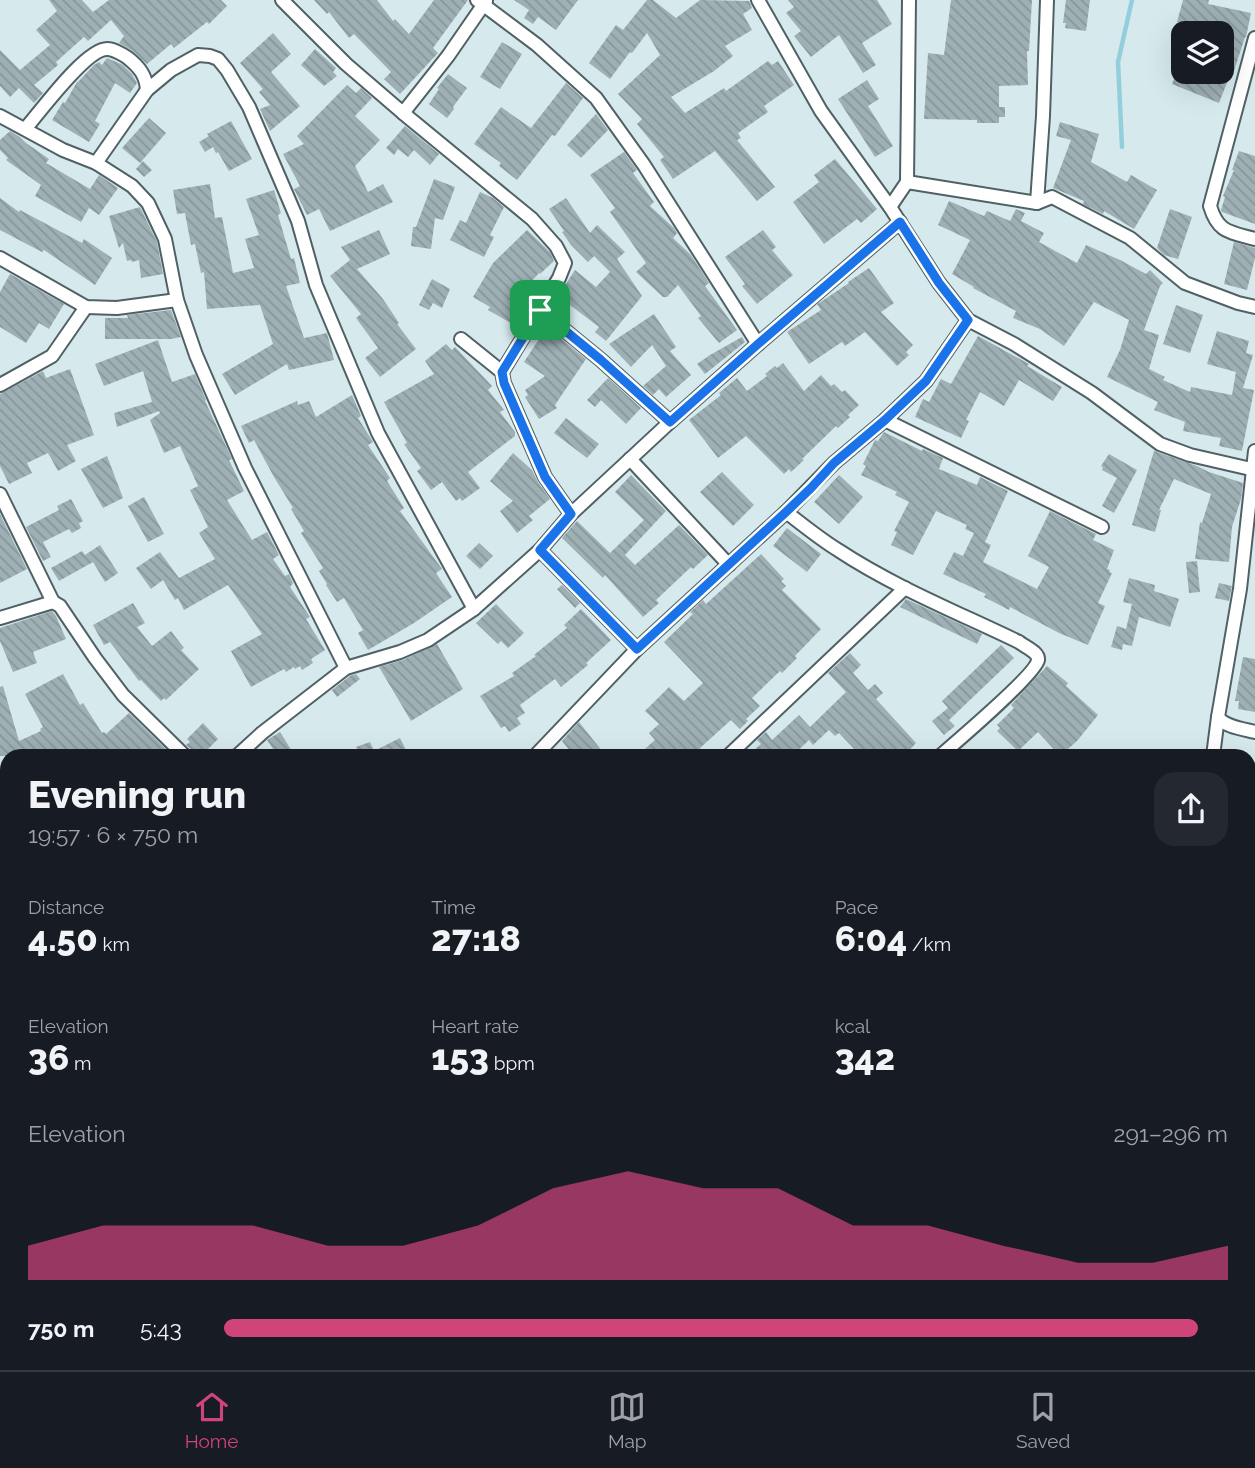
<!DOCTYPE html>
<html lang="en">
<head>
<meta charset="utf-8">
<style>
  body { margin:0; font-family:Raleway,sans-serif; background:#242831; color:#f1f3f6; height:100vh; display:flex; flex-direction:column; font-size:26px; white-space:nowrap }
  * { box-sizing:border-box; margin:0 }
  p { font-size:23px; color:#9ea1a6 }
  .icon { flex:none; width:38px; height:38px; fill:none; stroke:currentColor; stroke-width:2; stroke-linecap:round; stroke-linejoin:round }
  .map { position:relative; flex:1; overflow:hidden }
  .sheet { position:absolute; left:0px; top:749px; width:1256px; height:621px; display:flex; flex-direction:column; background:#171b24; border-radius:21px 21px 0 0; box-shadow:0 7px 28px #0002 }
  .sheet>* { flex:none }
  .controls { position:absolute; left:1171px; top:21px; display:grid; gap:14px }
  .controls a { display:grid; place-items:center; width:63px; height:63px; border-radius:14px; background:#171b24; box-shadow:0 7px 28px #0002; font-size:35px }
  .pin { position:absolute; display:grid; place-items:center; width:60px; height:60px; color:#fff; margin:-30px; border-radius:14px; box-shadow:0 4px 10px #0006 }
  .round { display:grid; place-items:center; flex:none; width:74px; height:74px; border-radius:21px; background:#242831 }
  .headline { display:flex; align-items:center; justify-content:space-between; height:119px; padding:0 28px }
  h1 { font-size:38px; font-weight:800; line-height:52px }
  .figures { display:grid; grid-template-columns:repeat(3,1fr); gap:10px; height:119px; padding:7px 28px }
  .figures div { display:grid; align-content:center }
  .figures b { font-size:35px; font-weight:800 }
  .figures small { font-size:19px; font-weight:400 }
  .figures p { font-size:19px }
  .chart { height:196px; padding:14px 28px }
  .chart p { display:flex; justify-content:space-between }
  .chart svg { width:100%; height:126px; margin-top:7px; fill:#cf4479; opacity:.7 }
  ul { padding:0 28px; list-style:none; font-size:23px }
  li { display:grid; grid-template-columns:112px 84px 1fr; align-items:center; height:52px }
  li i { height:18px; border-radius:9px; background:#cf4479 }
  .dock { display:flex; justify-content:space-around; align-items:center; height:98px; border-top:2px solid #363941; background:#171b24; font-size:19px; color:#9ea1a6 }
  .dock a { display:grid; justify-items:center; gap:4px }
  .dock .current { color:#cf4479 }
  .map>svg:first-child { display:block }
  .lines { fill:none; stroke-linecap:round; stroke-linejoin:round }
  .stream { stroke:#92cedb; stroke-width:4.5 }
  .building { fill:url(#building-back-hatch) }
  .minor-casing { stroke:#506165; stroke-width:16 }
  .primary-casing { stroke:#c9cacb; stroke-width:23 }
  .minor { stroke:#fff; stroke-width:12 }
  .primary { stroke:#eeb2c5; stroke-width:19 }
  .route-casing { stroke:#fff; stroke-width:14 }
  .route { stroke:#1a73e8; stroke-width:9 }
</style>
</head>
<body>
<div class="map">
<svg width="1255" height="1370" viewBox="0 0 1255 1370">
  <defs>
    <pattern id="building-back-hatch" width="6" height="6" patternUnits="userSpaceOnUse" patternTransform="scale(1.75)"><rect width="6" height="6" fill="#9eb0b4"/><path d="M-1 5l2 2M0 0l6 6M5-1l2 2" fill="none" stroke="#87969a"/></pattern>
  </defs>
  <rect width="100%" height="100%" fill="#d6eaee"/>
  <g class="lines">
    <!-- stream -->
    <g class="stream">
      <polyline points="1122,147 1118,62 1132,0"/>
      <polyline points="1250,1137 1255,1138"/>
      <polyline points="0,1232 7,1228"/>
    </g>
  </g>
  <!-- building -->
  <g class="building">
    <polygon points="49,0 82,0 93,12 109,0 221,0 227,6 209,24 207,22 174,48 171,44 147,64 133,51 119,43 124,36 111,20 88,41 84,37 56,62 58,65 34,85 43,93 34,103 19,88 10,97 0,86 0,50 20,70 50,45 36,30 57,11"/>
    <polygon points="314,0 377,0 393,21 395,19 409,34 434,0 468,0 433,48 438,53 400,94 384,79 391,72 354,34 349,38 329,12 327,14"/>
    <polygon points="514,0 578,0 556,30 538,17 533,24 524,18 529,10"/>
    <polygon points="647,0 653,0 676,18 700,0 749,1 752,8 743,14 752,30 725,46 733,56 714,71 671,97 685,113 724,88 726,91 768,61 772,65 778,61 794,85 764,106 768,112 738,133 741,138 737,140 775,187 757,201 715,151 673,179 660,160 664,157 637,124 642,119 618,94 660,55 647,33 632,53 630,52 610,79 589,63 616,25 623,30"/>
    <polygon points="788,0 877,0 892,24 862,43 876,65 863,73 839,35 811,57 794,36 801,31 786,13 794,7"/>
    <polygon points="951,0 1032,0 1029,51 1027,51 1028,85 999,86 999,107 1005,107 1005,117 999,117 999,123 977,123 977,120 924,119 928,53 944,55"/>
    <polygon points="1066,0 1090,0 1086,31 1065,28 1066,23 1063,23"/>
    <polygon points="1183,0 1209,0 1208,4 1251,13 1246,37 1245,37 1234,71 1232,70 1219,103 1172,84 1177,72 1209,72 1222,77 1222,32 1202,27 1201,29 1177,22"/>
    <polygon points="273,33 291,54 271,72 300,106 270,131 260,109 270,105 259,92 263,89 240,63"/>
    <polygon points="502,42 522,54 500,89 480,77"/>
    <polygon points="315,49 336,68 333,72 337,76 324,86 301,65"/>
    <polygon points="107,58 123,65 132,74 137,83 130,93 115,83 95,121 100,124 89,142 52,120 63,102 65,103 77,82 78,82 94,65 99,62 102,65"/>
    <polygon points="448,74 467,88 453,107 454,109 447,118 429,104 439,89 437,88"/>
    <polygon points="867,80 879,99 868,106 893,146 875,157 838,99"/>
    <polygon points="566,83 583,98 555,136 552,135 517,180 499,166 501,163 474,144 501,107 531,128"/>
    <polygon points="347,85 356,93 361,88 372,98 355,116 380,140 355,166 368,192 383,184 393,202 330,231 319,209 307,215 294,189 300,186 283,154 304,144 297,136"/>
    <polygon points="596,114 608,130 581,158 567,145"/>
    <polygon points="149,118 166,133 140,163 122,148"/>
    <polygon points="231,121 252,159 229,171 218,152 216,153 213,147 205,152 199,142 209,136 207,134"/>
    <polygon points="1060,122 1099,134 1091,162 1127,182 1131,175 1157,190 1134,229 1104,211 1103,214 1083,204 1084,201 1053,188 1071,140 1056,136"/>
    <polygon points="405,126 439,154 430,165 414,150 408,157 398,149 394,155 386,148"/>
    <polygon points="10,131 20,137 26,143 49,159 46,163 90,189 99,175 118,188 99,215 89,208 81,222 35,196 41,185 6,160 8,158 0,150 0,140"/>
    <polygon points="1239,151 1255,156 1255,224 1222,212 1221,210 1225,197 1223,196 1234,170 1232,170"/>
    <polygon points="624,152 637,170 633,173 654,202 650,206 674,228 677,233 673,238 691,255 709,283 705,286 737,330 719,343 698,318 701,316 678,285 667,297 663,297 636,272 646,263 610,212 615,208 590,175"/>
    <polygon points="835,159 877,209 861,223 857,219 824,244 793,202 819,182 814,175"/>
    <polygon points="143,161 152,170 144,177 136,169"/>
    <polygon points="434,179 455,187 443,220 435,218 431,249 411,246 413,227 416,227"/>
    <polygon points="210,184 215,218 222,217 233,273 254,268 245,239 259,235 246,199 274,190 281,213 278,215 291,259 294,258 300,283 286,286 304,338 327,333 334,360 289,370 287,364 235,395 222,374 273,344 260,305 207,309 204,272 201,273 195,244 191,245 185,213 177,214 173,190"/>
    <polygon points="480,192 493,198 504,207 490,235 494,237 484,257 450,240 460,220 466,223"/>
    <polygon points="0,198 19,212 20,210 82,243 84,239 112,258 95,285 44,250 42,252 0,230"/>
    <polygon points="566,198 590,233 597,225 625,252 617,259 642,296 606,341 595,332 599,327 558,296 575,270 596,287 610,272 594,256 588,262 571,245 562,232 564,231 549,209"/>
    <polygon points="949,201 984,216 987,211 1010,221 1016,209 1025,213 1021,221 1044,233 1039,242 1077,263 1086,245 1120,260 1146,274 1150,270 1163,283 1160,286 1144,330 1159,335 1149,369 1165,377 1163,380 1190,392 1191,387 1232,395 1236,372 1207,364 1217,331 1249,341 1246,353 1253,355 1243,388 1254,390 1242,451 1219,446 1221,438 1183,431 1185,422 1154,410 1158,402 1107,377 1120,350 1129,320 1094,302 1064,346 1040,329 1013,318 1016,311 973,288 974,287 952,274 970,240 938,225"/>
    <polygon points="140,207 157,242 163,274 141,278 139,260 132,262 131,260 127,261 123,243 119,248 109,216"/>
    <polygon points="1170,209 1192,217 1178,259 1164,255 1157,248"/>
    <polygon points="379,230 390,254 357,269 383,299 399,323 397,324 416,349 380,377 365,358 378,348 356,318 361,314 330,276 350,260 341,247"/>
    <polygon points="527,230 550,252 554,261 540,274 539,273 516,298 527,305 516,326 488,310 490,307 473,297 493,263"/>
    <polygon points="763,230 776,247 772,250 793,275 757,304 742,286 745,284 725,257"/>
    <polygon points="1234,242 1255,248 1255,258 1247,290 1224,284"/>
    <polygon points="869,268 894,303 881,312 913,345 906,352 909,355 897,366 865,332 845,346 842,342 809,364 787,332 821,310 817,304 819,303 849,283 848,282"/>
    <polygon points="10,274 64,304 49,329 39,323 26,343 0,327 0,292"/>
    <polygon points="432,279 450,289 442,308 433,303 429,310 419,305"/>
    <polygon points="1176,305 1203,315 1190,353 1163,344"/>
    <polygon points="171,310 181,337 171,339 105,339 105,318 128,318 127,315"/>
    <polygon points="654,314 676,347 670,351 691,375 666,397 659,389 653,395 643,386 666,366 652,345 631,367 609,344"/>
    <polygon points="547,327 586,359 555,405 557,408 539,419 525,397 528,395 525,390 545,376 524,362"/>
    <polygon points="978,336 1029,364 1027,366 1062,387 1053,401 1019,380 1004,406 980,392 966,420 969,421 961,438 915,417 923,399 929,402 941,379 951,384"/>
    <polygon points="742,337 745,342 705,374 697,364 710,355"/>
    <polygon points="158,340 172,382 195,374 206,400 205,401 232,459 229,460 244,491 227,500 252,540 267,532 279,555 273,559 285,576 289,574 293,583 290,587 310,617 306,619 325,650 311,659 313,663 302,670 300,666 295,669 294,667 286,672 284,669 251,687 231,651 262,634 228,585 184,610 178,598 175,600 163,580 151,589 136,568 160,552 179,578 215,559 199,533 208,527 190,490 198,486 180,446 164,453 150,420 160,413 159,411 117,427 114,413 152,402 143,371 104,386 95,364"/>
    <polygon points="446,344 452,350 455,347 492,386 488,390 504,410 500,412 515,432 515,436 468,472 480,488 462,501 460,498 456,501 442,482 431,490 417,471 421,468 404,444 407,443 384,402 434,374 425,361"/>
    <polygon points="783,363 804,391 821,375 831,386 834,384 842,392 845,390 859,405 848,415 850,417 838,428 836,426 802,459 804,460 791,472 789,469 784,474 746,436 718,458 689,420 721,395 719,393 737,378 747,391 767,376 765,374 775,366 777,368"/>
    <polygon points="70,369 94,435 67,445 76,461 58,471 48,453 27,463 32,473 9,484 0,466 0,394 43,371 46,378"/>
    <polygon points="608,378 641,408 626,424 601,400 595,407 587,400"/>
    <polygon points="352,395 361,416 358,418 373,442 368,445 390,478 387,481 404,508 400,511 442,569 436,573 452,597 414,623 368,650 358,633 363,630 344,598 337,602 326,585 327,584 319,571 323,568 301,533 304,531 291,509 293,508 274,477 254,440 249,443 241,426 297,401 298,405 309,401 316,417"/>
    <polygon points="566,418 599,444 587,458 554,433"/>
    <polygon points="884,432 922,451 923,449 943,458 939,469 977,485 980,477 1008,491 985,542 991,545 983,562 1037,589 1049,567 1028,556 1050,511 1096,534 1093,540 1114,550 1107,569 1110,570 1109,572 1112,573 1098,603 1105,606 1088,645 1059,633 1010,607 1009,610 984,597 986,594 943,574 954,552 963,556 974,533 965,529 967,525 936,511 913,555 891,545 897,532 894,531 909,502 895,495 897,492 861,475 866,466 863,464 875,440 878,441"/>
    <polygon points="1154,451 1197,466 1209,472 1243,483 1241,499 1232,527 1229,562 1195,559 1200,522 1202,523 1211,494 1174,479 1159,510 1161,510 1155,532 1132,525"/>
    <polygon points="513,453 532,470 538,482 550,499 529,516 533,520 517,533 500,511 513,501 490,481"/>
    <polygon points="1109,454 1137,470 1114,513 1102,506 1117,478 1102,470 1103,467 1101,466"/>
    <polygon points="107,456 123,498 103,508 81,469"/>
    <polygon points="722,472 754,505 733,526 700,492"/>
    <polygon points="631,475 666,511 625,555 635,565 679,525 708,555 693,569 691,567 656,600 659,603 643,617 605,575 603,578 562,538 577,521 610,553 644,520 615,492"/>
    <polygon points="839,475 863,497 839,524 814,502"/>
    <polygon points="144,497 164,534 148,542 128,506"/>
    <polygon points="71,499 83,521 79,523 81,528 72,533 69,529 43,542 51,557 43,561 26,527 59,510 57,506"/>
    <polygon points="0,514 27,569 0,583"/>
    <polygon points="787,528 821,554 807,572 773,546"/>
    <polygon points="479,543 493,556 480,569 466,556"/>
    <polygon points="100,545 118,573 105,582 93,562 59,581 51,568 82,551 85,555"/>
    <polygon points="761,554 784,579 781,581 786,586 782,590 821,629 795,656 797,658 782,673 780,671 752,698 760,706 746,719 748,721 740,729 731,720 700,748 701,750 694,756 637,756 655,740 649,733 659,724 645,711 669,687 684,701 703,683 664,642 693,614 690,612 703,600 706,604"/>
    <polygon points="1197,561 1200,592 1189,593 1186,562"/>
    <polygon points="1129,578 1155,585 1154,591 1179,599 1170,627 1139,617 1132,646 1123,644 1122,650 1111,647 1117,626 1126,629 1132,604 1123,602"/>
    <polygon points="1219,583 1232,586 1229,601 1215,598"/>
    <polygon points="562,585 580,603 575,608 557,589"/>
    <polygon points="906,599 982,634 977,644 900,607"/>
    <polygon points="133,603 145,623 137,627 152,646 171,631 184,648 181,650 199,669 166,700 164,698 161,701 141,680 139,681 110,642 104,645 93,625"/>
    <polygon points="496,604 524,633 508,648 501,641 498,644 476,623"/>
    <polygon points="581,609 611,640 586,663 588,665 561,687 555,679 520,705 525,713 517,718 521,724 509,732 505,726 501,728 480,696 514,676 512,673 536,656 534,655 567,628 564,625"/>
    <polygon points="52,611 56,616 66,639 33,652 37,663 13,672 0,641 0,628"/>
    <polygon points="437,644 463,689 411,721 379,667 403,660"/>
    <polygon points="1001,645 1014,658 949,720 955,726 944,735 932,721 948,708 942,701"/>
    <polygon points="850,653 861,665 853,673 868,690 875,684 883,693 876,699 916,743 904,756 848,756 855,750 839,733 835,736 829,730 813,745 809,740 792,756 747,756 761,744 757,740 766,732 772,740 799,715 810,727 846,692 828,673"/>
    <polygon points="1243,657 1255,659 1255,712 1238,709 1239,701 1235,701"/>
    <polygon points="1047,666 1068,683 1066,686 1098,715 1077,741 1060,756 1038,732 1018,751 997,731 1000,728 997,725 1014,708 1011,705"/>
    <polygon points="63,674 80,705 83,703 102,733 104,732 106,734 129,713 173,756 0,756 0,687 3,686 19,741 41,731 40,729 43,727 25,694"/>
    <polygon points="356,674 360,679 337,697 332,690 350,676"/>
    <polygon points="579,722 606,756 574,756 562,741"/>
    <polygon points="203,723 218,739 201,756 194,756 192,750 186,745 190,742 187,739"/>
    <polygon points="280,732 295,756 278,756 267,740"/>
    <polygon points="400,738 409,756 360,756 356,747 370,742 374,751"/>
  </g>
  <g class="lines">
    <!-- minor casing -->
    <g class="minor-casing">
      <g id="minor">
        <polyline points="282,0 346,64 403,113 532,219 556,246 565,263 559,278 502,372"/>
        <polyline points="477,0 537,45 596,98 644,165 758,344"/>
        <polyline points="758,0 821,111 890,207 939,283 968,320 1014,344 1092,393 1160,444 1190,455 1255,470"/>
        <path d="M1255 38 1210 206C1218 233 1230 232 1255 239"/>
        <polyline points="403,113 448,56 486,1"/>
        <polyline points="0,116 63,150 96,163 132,186 148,203 165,239 177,300 196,355 245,468 346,668"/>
        <path d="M26 128C40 112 87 47 108 49 113 49 124 55 128 58 139 67 146 75 147 90"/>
        <polyline points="96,163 147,90 171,70 198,55 210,56 218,59 227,70 249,107 298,221 316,285 378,433 474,609"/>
        <polyline points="907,182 1037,203 1052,197 1130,238 1185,283 1238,303 1255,307"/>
        <polyline points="1037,203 1043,116 1047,0"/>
        <polyline points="890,207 907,182 909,0"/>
        <polyline points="0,258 86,307 117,308 177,300"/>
        <polyline points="540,310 601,360 670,422"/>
        <polyline points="461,339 502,372 504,383 545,477 571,514"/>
        <polyline points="0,385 52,356 86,307"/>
        <polyline points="885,420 1102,527"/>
        <path d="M1255 451 1240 589 1218 717C1225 727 1243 729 1255 732"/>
        <polyline points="630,459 729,565"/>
        <polyline points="0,494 53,602"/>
        <path d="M786 512C803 525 820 539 838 550 894 587 959 613 1019 642 1025 647 1039 652 1038 660 1036 674 955 743 940 756"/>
        <polyline points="540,550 637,649"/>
        <polyline points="0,618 53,602 60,606 95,658 123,695 185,756"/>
        <polyline points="237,756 262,733 346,668 400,652 428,640 474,609 540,550 571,514 670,422 758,344 900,222"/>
        <polyline points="535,756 637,649 786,512 834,463 885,420 926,381 968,320"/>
        <polyline points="728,756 905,588"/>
        <polyline points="1213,756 1218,717"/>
        <polyline points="1250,887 1255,899"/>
        <polyline points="0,977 7,968"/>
        <polyline points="744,1363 750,1370"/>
        <polyline points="867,1363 873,1370"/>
        <polyline points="1047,1363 1054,1370"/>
        <polyline points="41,1370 46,1363"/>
        <polyline points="675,1370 681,1363"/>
      </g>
    </g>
    <!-- primary casing -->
    <g class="primary-casing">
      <g id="primary">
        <polyline points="0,1088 7,1077"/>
        <polyline points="420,1363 430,1370"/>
        <polyline points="450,1363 460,1370"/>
      </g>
    </g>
    <!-- minor -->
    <use href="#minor" class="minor"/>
    <!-- primary -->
    <use href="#primary" class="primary"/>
  </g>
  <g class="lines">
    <!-- route casing -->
    <g class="route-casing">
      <polygon id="route" points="900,222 939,283 968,320 926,381 885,420 834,463 811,488 786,512 637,649 540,550 571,514 545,477 504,383 502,372 540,310 601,360 670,422 758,344"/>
    </g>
    <!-- route -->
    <use href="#route" class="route"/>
  </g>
</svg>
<div class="controls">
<a><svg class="icon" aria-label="layers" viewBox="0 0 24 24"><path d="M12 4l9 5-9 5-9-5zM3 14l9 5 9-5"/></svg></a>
</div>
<div class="pin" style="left:540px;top:310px;background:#1e9e55"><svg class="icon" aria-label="arrive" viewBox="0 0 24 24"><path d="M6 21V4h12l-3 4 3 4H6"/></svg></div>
<section class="sheet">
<div class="headline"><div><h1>Evening run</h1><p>19:57 · 6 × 750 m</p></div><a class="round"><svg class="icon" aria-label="share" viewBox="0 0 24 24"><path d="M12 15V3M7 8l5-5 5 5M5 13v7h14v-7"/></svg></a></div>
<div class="figures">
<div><p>Distance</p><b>4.50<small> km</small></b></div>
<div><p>Time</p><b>27:18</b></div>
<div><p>Pace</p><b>6:04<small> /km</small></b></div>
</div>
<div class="figures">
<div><p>Elevation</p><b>36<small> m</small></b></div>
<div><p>Heart rate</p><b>153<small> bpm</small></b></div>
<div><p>kcal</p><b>342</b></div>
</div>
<div class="chart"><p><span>Elevation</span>291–296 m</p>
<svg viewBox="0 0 160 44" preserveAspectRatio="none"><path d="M0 44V32L10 25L20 25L30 25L40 32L50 32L60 25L70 12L80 6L90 12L100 12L110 25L120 25L130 32L140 38L150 38L160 32V44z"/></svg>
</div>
<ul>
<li><b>750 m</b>5:43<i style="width:97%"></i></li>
</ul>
</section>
</div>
<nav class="dock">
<a class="current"><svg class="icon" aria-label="home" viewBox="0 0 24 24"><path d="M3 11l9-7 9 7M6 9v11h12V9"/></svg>Home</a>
<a><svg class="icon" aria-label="map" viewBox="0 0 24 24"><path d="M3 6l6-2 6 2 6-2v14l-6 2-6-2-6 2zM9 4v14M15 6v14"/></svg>Map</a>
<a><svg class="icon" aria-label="saved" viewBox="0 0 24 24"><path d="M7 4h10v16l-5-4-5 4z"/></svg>Saved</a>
</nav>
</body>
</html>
